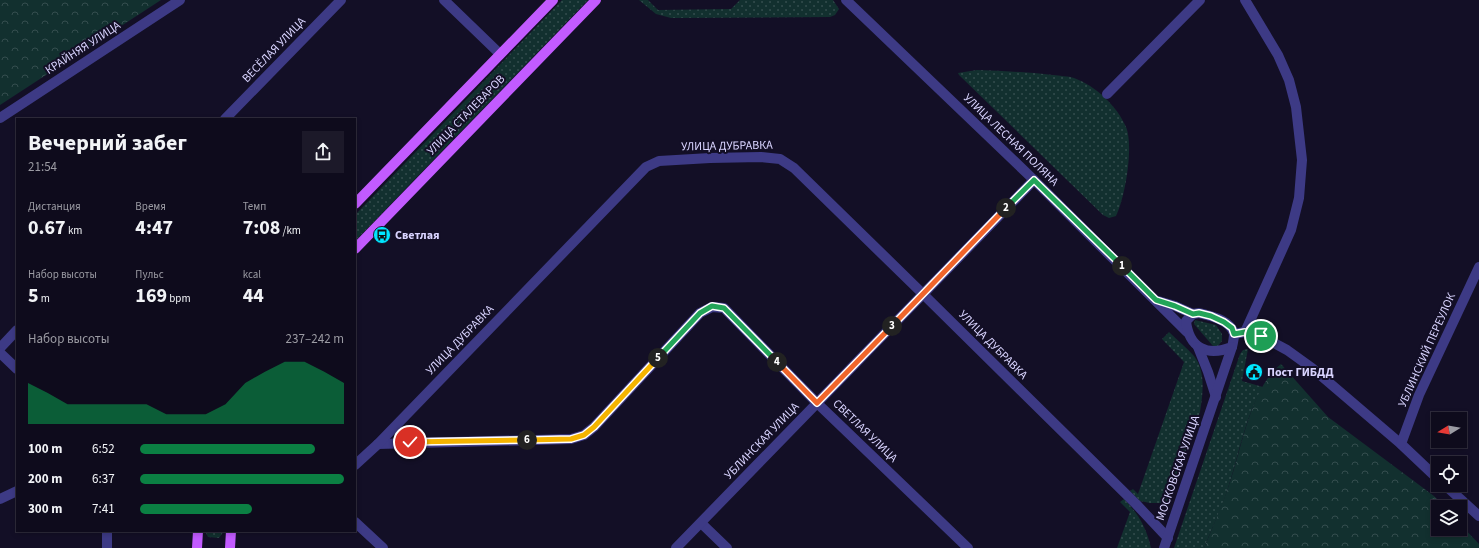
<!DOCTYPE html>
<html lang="ru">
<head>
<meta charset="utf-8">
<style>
  body { margin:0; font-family:"Source Sans 3",sans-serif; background:#1c1929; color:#f1f3f6; height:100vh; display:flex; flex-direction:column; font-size:15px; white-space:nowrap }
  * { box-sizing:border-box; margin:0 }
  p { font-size:13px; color:#9b9ba3 }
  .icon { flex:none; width:22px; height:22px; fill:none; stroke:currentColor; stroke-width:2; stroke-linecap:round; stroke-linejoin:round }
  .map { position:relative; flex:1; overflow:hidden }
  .drawer { position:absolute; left:16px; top:118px; width:340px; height:414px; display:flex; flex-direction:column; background:#0e0b1c; border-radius:0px; box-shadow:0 2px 6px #0003,0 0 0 1px #2e2b3b }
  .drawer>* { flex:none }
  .needle { width:26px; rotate:259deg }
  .controls { position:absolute; left:1431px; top:412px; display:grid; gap:8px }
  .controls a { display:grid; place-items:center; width:36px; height:36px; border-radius:0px; background:#0e0b1c; box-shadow:0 2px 6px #0003,0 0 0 1px #2e2b3b; font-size:20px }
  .pin { position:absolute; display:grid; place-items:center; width:34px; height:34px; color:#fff; margin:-17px; border:2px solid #fff; border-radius:50%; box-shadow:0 1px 4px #0007 }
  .km { position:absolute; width:20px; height:20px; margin:-10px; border-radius:50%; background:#222; color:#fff; font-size:11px; line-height:20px; text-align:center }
  .round { display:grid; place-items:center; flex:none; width:42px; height:42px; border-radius:0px; background:#1c1929 }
  .overview { display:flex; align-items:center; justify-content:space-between; height:68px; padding:0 12px }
  h1 { font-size:22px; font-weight:700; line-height:30px }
  .metrics { display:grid; grid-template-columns:repeat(3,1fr); gap:6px; height:68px; padding:4px 12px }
  .metrics div { display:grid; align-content:center }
  .metrics b { font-size:20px; font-weight:700 }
  .metrics small { font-size:11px; font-weight:400 }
  .metrics p { font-size:11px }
  .chart { height:112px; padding:8px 12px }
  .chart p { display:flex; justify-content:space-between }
  .chart svg { width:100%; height:72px; margin-top:4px; fill:#0b8043; opacity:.7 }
  ul { padding:0 12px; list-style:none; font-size:13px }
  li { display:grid; grid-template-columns:64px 48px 1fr; align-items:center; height:30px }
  li i { height:10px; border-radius:5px; background:#0b8043 }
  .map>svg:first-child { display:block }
  .grass { fill:url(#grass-dots) }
  .forest { fill:url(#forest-crowns) }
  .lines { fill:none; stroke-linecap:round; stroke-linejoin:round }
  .minor { stroke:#3d3a85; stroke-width:10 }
  .major { stroke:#c25bff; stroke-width:10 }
  .split-1-casing { stroke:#fff; stroke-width:8 }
  .split-2-casing { stroke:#fff; stroke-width:8 }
  .split-3-casing { stroke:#fff; stroke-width:8 }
  .split-4-casing { stroke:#fff; stroke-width:8 }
  .split-5-casing { stroke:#fff; stroke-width:8 }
  .split-6-casing { stroke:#fff; stroke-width:8 }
  .split-7-casing { stroke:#fff; stroke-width:8 }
  .split-1 { stroke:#22a559; stroke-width:5 }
  .split-2 { stroke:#22a559; stroke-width:5 }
  .split-3 { stroke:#f0652b; stroke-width:5 }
  .split-4 { stroke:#f0652b; stroke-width:5 }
  .split-5 { stroke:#22a559; stroke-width:5 }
  .split-6 { stroke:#f5b400; stroke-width:5 }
  .split-7 { stroke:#f5b400; stroke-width:5 }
  .labels { text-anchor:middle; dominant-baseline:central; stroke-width:4; stroke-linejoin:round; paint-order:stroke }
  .street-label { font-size:12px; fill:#d9d4ff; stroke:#130f26 }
  .poi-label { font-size:12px; font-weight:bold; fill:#d9d4ff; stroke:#130f26; text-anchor:start }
</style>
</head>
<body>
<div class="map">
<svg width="1479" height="548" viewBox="0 0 1479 548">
  <defs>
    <pattern id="grass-dots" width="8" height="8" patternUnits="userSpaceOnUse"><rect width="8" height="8" fill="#12302f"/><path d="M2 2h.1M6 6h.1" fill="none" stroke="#344d4e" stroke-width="1.8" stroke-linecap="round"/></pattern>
    <pattern id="forest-crowns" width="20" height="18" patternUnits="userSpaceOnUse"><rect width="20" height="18" fill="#12302f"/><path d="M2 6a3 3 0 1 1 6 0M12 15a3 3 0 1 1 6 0" fill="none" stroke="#344d4e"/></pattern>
  </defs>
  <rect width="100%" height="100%" fill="#130f26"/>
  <!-- grass -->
  <g class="grass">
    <polygon points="562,0 588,0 355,241 355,215"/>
    <polygon points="639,0 648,0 658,10 731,9 740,0 833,0 839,9 835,15 830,17 671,18 656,14"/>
    <path d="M977 70C1003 71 1028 72 1053 75 1060 76 1068 76 1074 78 1096 86 1117 106 1126 127 1134 146 1125 198 1116 216L1109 218 1103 215 959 75 958 73Z"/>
    <polygon points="1195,320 1216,325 1222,334 1222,341 1218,346 1213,346 1194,324"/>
    <path d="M1169 332C1177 340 1187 348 1194 356 1206 371 1203 395 1200 412L1170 495 1167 501 1160 503H1150L1140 501 1130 491 1133 489 1138 494 1184 362 1162 339Z"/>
    <path d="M1248 349 1242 381 1263 387C1245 417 1239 455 1228 488 1222 508 1212 528 1204 548H1174L1240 354 1243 350Z"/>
    <path d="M1124 499C1138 513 1147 529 1151 548H1117L1130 512 1120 502Z"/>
    <polygon points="205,531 224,531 219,538 208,537"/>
  </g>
  <!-- forest -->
  <g class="forest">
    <polygon points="0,0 161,0 0,105"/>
    <path d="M1281 364 1328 417 1434 496 1444 507H1438V529H1460V524L1479 544V548H1204C1212 529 1220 510 1227 491 1241 454 1249 389 1281 364Z"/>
  </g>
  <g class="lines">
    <!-- minor -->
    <g class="minor">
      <polyline points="444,0 500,54"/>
      <polyline points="846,0 1034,180 1187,332"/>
      <polyline points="1245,0 1278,55 1289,80 1296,107 1302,160 1299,198 1291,230 1245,332"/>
      <polyline points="1107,94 1200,0"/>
      <polyline points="0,118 180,0"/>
      <polyline points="225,119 341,0"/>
      <polyline points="1158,301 1175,306 1193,314"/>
      <path d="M1199 313C1210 316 1231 320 1234 334 1234 338 1233 343 1232 347 1207 357 1189 348 1186 321L1193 314Z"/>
      <polyline points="1234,334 1245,332 1261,336 1287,350 1312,368 1401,444 1438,479"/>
      <polyline points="1198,347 1208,372 1216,397"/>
      <polyline points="0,348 17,330"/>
      <polyline points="0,353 17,369"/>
      <polyline points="378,444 571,439 584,435 594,427 700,313 712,307 724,308 817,403 968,548"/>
      <polyline points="1401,444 1419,395 1479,267"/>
      <polyline points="355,465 378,444 646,167 659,161 710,158 761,157 780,159 794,168 923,294 1136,504 1168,538"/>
      <polyline points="1445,485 1479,516"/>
      <polyline points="0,499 17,491"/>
      <polyline points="355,522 383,548"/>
      <polyline points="701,523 727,548"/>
      <polyline points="107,531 107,548"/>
      <polyline points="676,548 1034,180"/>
      <polyline points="1164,548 1232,347"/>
    </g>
    <!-- major -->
    <g class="major">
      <polyline points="355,204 553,0"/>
      <polyline points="355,249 596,0"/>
      <polyline points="197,548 198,531"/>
      <polyline points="230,548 231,531"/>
    </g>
  </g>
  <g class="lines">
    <!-- split-1 casing -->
    <g class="split-1-casing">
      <polyline id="split-1" points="1122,266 1156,300 1175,306 1193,314 1199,313 1211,316 1224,322 1232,328 1234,334 1245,332 1261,336"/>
    </g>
    <!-- split-2 casing -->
    <g class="split-2-casing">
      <polyline id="split-2" points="1006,208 1034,180 1122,266"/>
    </g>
    <!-- split-3 casing -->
    <g class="split-3-casing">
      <polyline id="split-3" points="892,326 1006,208"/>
    </g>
    <!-- split-4 casing -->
    <g class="split-4-casing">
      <polyline id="split-4" points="777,362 817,403 892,326"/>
    </g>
    <!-- split-5 casing -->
    <g class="split-5-casing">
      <polyline id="split-5" points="658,358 700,313 712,306 724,308 777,362"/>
    </g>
    <!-- split-6 casing -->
    <g class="split-6-casing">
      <polyline id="split-6" points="527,440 571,439 584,435 594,427 658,358"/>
    </g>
    <!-- split-7 casing -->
    <g class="split-7-casing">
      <polyline id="split-7" points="410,442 527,440"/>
    </g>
    <!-- split-1 -->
    <use href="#split-1" class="split-1"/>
    <!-- split-2 -->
    <use href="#split-2" class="split-2"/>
    <!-- split-3 -->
    <use href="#split-3" class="split-3"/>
    <!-- split-4 -->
    <use href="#split-4" class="split-4"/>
    <!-- split-5 -->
    <use href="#split-5" class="split-5"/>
    <!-- split-6 -->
    <use href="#split-6" class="split-6"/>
    <!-- split-7 -->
    <use href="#split-7" class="split-7"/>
  </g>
  <!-- icons -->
  <defs>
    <g id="bus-disc" transform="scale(0.9)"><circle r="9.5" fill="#00e5ff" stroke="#130f26"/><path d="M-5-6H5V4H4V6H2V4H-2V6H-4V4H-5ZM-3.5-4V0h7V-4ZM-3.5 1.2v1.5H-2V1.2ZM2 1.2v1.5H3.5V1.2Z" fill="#111"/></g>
    <g id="civic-disc" transform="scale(0.9)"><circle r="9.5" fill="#00e5ff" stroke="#130f26"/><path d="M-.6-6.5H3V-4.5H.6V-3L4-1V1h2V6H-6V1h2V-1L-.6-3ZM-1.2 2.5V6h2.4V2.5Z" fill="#111"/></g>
  </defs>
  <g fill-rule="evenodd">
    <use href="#bus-disc" x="382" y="235"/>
    <use href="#civic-disc" x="1254" y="372"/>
  </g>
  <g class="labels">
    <!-- street labels -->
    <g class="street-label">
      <text transform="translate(83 48) rotate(-33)">КРАЙНЯЯ УЛИЦА</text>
      <text transform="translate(274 50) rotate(-46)">ВЕСЁЛАЯ УЛИЦА</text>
      <text transform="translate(466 115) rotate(-46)">УЛИЦА СТАЛЕВАРОВ</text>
      <text transform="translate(1011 140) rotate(44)">УЛИЦА ЛЕСНАЯ ПОЛЯНА</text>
      <text transform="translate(727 146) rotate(-1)">УЛИЦА ДУБРАВКА</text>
      <text transform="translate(460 340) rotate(-46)">УЛИЦА ДУБРАВКА</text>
      <text transform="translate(993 345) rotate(45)">УЛИЦА ДУБРАВКА</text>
      <text transform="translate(1427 350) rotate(-66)">УБЛИНСКИЙ ПЕРЕУЛОК</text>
      <text transform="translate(865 431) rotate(44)">СВЕТЛАЯ УЛИЦА</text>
      <text transform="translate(762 441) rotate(-46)">УБЛИНСКАЯ УЛИЦА</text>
      <text transform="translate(1178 468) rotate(-71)">МОСКОВСКАЯ УЛИЦА</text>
    </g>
    <!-- poi labels -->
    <g class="poi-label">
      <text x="395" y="235">Светлая</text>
      <text x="1267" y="372">Пост ГИБДД</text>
    </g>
  </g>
</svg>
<div class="controls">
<a><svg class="needle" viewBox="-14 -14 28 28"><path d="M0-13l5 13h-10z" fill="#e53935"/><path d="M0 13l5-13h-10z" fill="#9b9ba3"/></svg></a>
<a><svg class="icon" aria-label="locate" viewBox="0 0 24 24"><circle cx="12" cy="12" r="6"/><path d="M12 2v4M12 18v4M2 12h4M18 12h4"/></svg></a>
<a><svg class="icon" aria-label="layers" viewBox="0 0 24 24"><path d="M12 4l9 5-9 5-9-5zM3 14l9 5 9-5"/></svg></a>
</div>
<div class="pin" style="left:1261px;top:336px;background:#1e9e55"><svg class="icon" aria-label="arrive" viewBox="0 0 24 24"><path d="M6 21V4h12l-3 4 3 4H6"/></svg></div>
<div class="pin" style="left:410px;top:442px;background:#d93025"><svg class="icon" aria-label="check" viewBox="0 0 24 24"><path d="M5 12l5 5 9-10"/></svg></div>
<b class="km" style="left:1122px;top:266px">1</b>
<b class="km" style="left:1006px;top:208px">2</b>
<b class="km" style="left:892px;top:326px">3</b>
<b class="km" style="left:777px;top:362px">4</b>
<b class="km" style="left:658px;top:358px">5</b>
<b class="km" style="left:527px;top:440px">6</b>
<section class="drawer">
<div class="overview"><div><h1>Вечерний забег</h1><p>21:54</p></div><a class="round"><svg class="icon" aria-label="share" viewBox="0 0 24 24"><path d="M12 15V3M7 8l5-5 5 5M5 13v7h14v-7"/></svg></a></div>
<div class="metrics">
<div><p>Дистанция</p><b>0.67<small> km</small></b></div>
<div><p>Время</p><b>4:47</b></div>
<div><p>Темп</p><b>7:08<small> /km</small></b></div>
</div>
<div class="metrics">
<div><p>Набор высоты</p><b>5<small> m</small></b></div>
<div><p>Пульс</p><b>169<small> bpm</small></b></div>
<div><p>kcal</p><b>44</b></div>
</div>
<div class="chart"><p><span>Набор высоты</span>237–242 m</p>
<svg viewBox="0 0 160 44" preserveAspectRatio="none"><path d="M0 44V19L10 25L20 32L30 32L40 32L50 32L60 32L70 38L80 38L90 38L100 32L110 19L120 12L130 6L140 6L150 12L160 19V44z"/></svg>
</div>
<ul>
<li><b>100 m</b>6:52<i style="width:86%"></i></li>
<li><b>200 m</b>6:37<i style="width:100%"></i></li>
<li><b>300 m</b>7:41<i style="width:55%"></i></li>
</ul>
</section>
</div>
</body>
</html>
